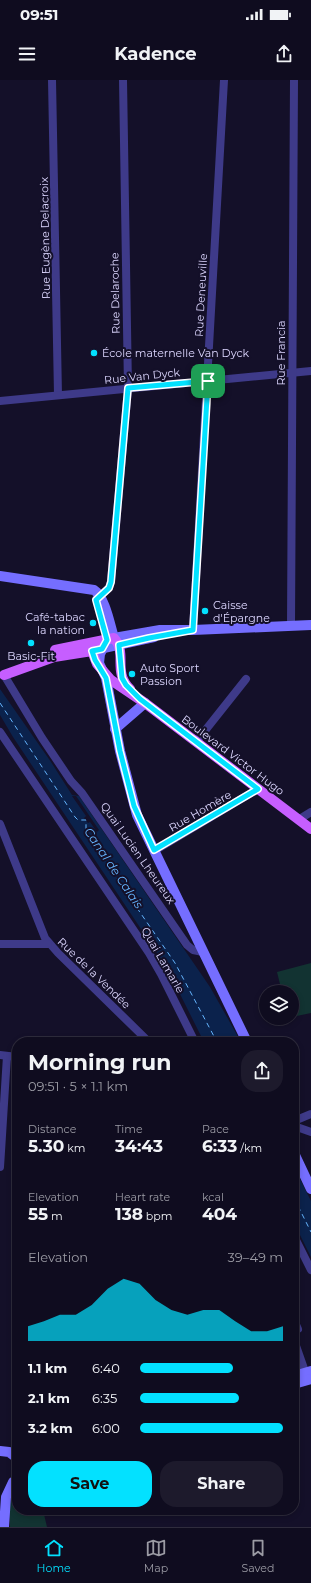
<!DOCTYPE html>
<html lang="en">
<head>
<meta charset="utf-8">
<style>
  body { margin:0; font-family:Montserrat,sans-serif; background:#1d1a2c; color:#f1f3f6; height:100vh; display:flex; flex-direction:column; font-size:15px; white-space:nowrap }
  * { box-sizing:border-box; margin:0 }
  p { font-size:13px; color:#9b9ba4 }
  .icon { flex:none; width:22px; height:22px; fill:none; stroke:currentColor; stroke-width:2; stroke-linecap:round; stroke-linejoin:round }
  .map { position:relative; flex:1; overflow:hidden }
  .sheet { position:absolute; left:12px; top:957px; width:287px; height:478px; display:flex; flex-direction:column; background:#0f0c1f; border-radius:16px; box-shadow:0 2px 6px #0003,0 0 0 1px #2f2c3d }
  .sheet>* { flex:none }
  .buttons { position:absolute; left:259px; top:905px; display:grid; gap:8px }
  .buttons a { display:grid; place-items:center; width:40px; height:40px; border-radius:50%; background:#0f0c1f; box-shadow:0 2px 6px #0003,0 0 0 1px #2f2c3d; font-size:20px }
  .pin { position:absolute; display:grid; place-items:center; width:34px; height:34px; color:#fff; margin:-17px; border-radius:8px; box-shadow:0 2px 6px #0006 }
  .round { display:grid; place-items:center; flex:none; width:42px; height:42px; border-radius:16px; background:#1d1a2c }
  .head { display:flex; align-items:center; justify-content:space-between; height:68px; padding:0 16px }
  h1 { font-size:22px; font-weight:700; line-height:30px }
  .stats { display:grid; grid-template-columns:repeat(3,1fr); gap:6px; height:68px; padding:4px 16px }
  .stats div { display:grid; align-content:center }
  .stats b { font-size:17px; font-weight:700 }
  .stats small { font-size:11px; font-weight:400 }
  .stats p { font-size:11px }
  .chart { height:112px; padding:8px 16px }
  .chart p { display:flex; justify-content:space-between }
  .chart svg { width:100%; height:72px; margin-top:4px; fill:#03e1ff; opacity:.7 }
  .action { display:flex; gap:8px; margin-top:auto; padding:8px 16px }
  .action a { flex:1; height:46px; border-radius:16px; background:#03e1ff; color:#111; font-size:16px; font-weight:700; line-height:46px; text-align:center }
  .action a+a { background:#1d1a2c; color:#f1f3f6 }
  ul { padding:0 16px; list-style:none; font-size:13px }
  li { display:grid; grid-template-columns:64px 48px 1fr; align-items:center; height:30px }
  li i { height:10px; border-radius:5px; background:#03e1ff }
  .status { display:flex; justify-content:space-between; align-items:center; height:28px; padding:0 20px; background:#0f0c1f; direction:ltr }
  .status svg { height:11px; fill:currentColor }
  header { display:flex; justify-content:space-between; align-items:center; height:52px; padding:0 16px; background:#0f0c1f; font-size:18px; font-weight:700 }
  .tab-bar { display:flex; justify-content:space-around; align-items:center; height:56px; border-top:1px solid #2f2c3d; background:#0f0c1f; font-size:11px; color:#9b9ba4 }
  .tab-bar a { display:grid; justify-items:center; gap:2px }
  .tab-bar .on { color:#03e1ff }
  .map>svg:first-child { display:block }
  .green { fill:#123332 }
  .water { fill:#0b224c }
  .pier { fill:#141029 }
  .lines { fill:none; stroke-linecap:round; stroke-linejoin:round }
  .ferry { stroke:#65b5ff; stroke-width:1; stroke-dasharray:5 4; stroke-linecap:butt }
  .street { stroke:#3e3a89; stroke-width:8 }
  .secondary { stroke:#756eff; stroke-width:10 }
  .primary { stroke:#c65eff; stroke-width:10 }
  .route-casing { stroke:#fff; stroke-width:8 }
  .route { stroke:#03e1ff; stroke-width:5 }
  .poi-dot { fill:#03e1ff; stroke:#141029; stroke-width:1.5 }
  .labels { text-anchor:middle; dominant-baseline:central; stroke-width:4; stroke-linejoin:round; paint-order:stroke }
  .street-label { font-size:11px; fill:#ddd7ff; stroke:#141029 }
  .poi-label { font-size:11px; fill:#ddd7ff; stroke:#141029; text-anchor:start }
  .water-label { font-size:12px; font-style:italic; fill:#65b5ff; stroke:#141029 }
</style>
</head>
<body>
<div class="status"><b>09:51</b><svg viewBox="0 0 49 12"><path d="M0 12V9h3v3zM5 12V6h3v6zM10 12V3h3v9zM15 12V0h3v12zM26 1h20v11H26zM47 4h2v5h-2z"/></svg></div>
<header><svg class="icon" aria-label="menu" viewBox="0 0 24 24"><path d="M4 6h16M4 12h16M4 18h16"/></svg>Kadence<svg class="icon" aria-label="share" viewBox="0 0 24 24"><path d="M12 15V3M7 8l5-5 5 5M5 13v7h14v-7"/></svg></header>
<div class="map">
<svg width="311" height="1447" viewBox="0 0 311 1447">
  <rect width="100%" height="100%" fill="#141029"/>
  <!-- green -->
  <g class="green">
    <polygon points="311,883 311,933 292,937 292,912 282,912 277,892"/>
    <path d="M17 1409V1430H43L47 1447H10C10 1436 7 1416 17 1409Z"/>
  </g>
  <!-- water -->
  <g class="water">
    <polygon points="0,609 51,682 72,715 79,716 210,907 241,962 204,962 167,888 13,657 0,635"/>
    <polygon points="294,1087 311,1121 311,1177 294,1143"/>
  </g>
  <!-- pier -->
  <polygon class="pier" points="72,716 76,716 99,750 97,752 90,742 88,743 84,738 86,736"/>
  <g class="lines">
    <!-- ferry -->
    <g class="ferry">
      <polyline points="0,623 75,737 78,740 86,740 86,751 88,757 175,883 217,962"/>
      <polyline points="294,1118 311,1152"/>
    </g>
    <!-- street -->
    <g class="street">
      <polyline points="52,0 58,315"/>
      <polyline points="0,321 311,291"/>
      <polyline points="96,519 109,508 111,501 128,308 123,0"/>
      <polyline points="291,546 294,0"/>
      <polyline points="193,550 224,0"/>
      <polyline points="4,595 42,658 71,701 82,713 187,865 193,870 203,872"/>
      <polyline points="0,652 149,873 161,894 195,962"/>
      <polyline points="196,662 246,599"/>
      <polyline points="298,740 311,732"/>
      <polyline points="0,744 45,858 58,873 149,962"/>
      <polyline points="154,771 258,709"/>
      <polyline points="0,864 48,864"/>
      <polyline points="0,975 17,977"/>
      <polyline points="294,1041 311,1034"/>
      <polyline points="294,1046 311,1052"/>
      <polyline points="0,1087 7,976"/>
      <polyline points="294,1156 311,1190"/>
      <polyline points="294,1240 298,1249"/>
      <polyline points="294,1260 307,1297"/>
    </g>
    <!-- secondary -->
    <g class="secondary">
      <path d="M0 496 94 510C105 517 110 545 114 558L160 550H193L311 545"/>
      <polyline points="107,560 100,574 99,583 106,598 120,671 137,735 247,962"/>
      <polyline points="99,569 154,557"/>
      <polyline points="115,649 145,623"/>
      <polyline points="294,1073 311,1109"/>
      <polyline points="294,1296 311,1291"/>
      <polyline points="294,1304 311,1299"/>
      <polyline points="0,1371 9,1372 17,1378"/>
      <polyline points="4,1447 6,1417 13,1402"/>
    </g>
    <!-- primary -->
    <g class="primary">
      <path d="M55 570 114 558C128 574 112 591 130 609"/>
      <polyline points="4,595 54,577 92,571 97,584 111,600 145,623 311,749"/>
    </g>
  </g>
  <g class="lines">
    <!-- route casing -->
    <g class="route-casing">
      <polygon id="route" points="208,301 193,550 149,558 119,565 122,598 126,605 140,619 258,709 154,770 134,726 120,671 106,598 95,580 92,571 102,569 107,560 96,520 109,508 111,502 128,308"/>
    </g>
    <!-- route -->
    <use href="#route" class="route"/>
  </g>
  <!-- markers -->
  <g class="poi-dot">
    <circle cx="94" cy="273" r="4"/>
    <circle cx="205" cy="531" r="4"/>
    <circle cx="93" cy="543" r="4"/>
    <circle cx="31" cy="563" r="4"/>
    <circle cx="132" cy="594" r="4"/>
  </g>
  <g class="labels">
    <!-- street labels -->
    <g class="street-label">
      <text transform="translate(45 158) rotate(-91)">Rue Eugène Delacroix</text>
      <text transform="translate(115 213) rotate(-91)">Rue Delaroche</text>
      <text transform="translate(201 215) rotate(-87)">Rue Deneuville</text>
      <text transform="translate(281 273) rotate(-90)">Rue Francia</text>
      <text transform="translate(142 296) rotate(-6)">Rue Van Dyck</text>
      <text transform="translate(233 675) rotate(37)">Boulevard Victor Hugo</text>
      <text transform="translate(200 731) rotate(-30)">Rue Homère</text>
      <text transform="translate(138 773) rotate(55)">Quai Lucien Lheureux</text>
      <text transform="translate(163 880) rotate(60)">Quai Lamarle</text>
      <text transform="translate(94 893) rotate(44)">Rue de la Vendée</text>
    </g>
    <!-- poi labels -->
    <g class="poi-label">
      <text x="102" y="273">École maternelle Van Dyck</text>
      <text x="213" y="525">Caisse<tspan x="213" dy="13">d'Épargne</tspan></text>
      <text x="85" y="537" text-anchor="end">Café-tabac<tspan x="85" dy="13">la nation</tspan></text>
      <text x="31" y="576" text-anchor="middle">Basic-Fit</text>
      <text x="140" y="588">Auto Sport<tspan x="140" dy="13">Passion</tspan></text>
    </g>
    <!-- water labels -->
    <g class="water-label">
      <text transform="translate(114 788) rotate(56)">Canal de Calais</text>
    </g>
  </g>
</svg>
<div class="buttons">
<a><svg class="icon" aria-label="layers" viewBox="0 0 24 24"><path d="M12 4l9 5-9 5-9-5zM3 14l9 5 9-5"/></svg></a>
</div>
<div class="pin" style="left:208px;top:301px;background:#1e9e55"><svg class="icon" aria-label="arrive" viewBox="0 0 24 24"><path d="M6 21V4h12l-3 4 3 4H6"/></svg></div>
<section class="sheet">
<div class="head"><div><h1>Morning run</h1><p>09:51 · 5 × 1.1 km</p></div><a class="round"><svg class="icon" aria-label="share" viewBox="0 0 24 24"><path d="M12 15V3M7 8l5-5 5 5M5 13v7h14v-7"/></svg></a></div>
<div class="stats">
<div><p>Distance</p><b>5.30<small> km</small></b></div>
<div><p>Time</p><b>34:43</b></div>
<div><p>Pace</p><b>6:33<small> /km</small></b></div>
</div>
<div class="stats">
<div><p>Elevation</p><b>55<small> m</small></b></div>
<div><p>Heart rate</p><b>138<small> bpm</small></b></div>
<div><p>kcal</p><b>404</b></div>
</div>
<div class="chart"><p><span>Elevation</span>39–49 m</p>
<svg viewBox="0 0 160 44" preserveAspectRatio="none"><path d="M0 44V35L10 32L20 28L30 28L40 22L50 12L60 6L70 9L80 19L90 25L100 28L110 25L120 25L130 32L140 38L150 38L160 35V44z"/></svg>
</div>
<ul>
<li><b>1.1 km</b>6:40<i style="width:65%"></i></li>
<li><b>2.1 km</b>6:35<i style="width:69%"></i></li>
<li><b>3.2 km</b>6:00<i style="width:100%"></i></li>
</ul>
<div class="action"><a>Save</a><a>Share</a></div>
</section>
</div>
<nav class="tab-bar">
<a class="on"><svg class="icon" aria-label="home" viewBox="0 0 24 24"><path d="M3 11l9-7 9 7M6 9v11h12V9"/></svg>Home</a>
<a><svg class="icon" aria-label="map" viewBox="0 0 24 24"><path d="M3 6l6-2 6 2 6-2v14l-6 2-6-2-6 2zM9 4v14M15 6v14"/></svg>Map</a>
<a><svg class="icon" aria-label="saved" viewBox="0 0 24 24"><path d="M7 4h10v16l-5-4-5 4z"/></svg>Saved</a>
</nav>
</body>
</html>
